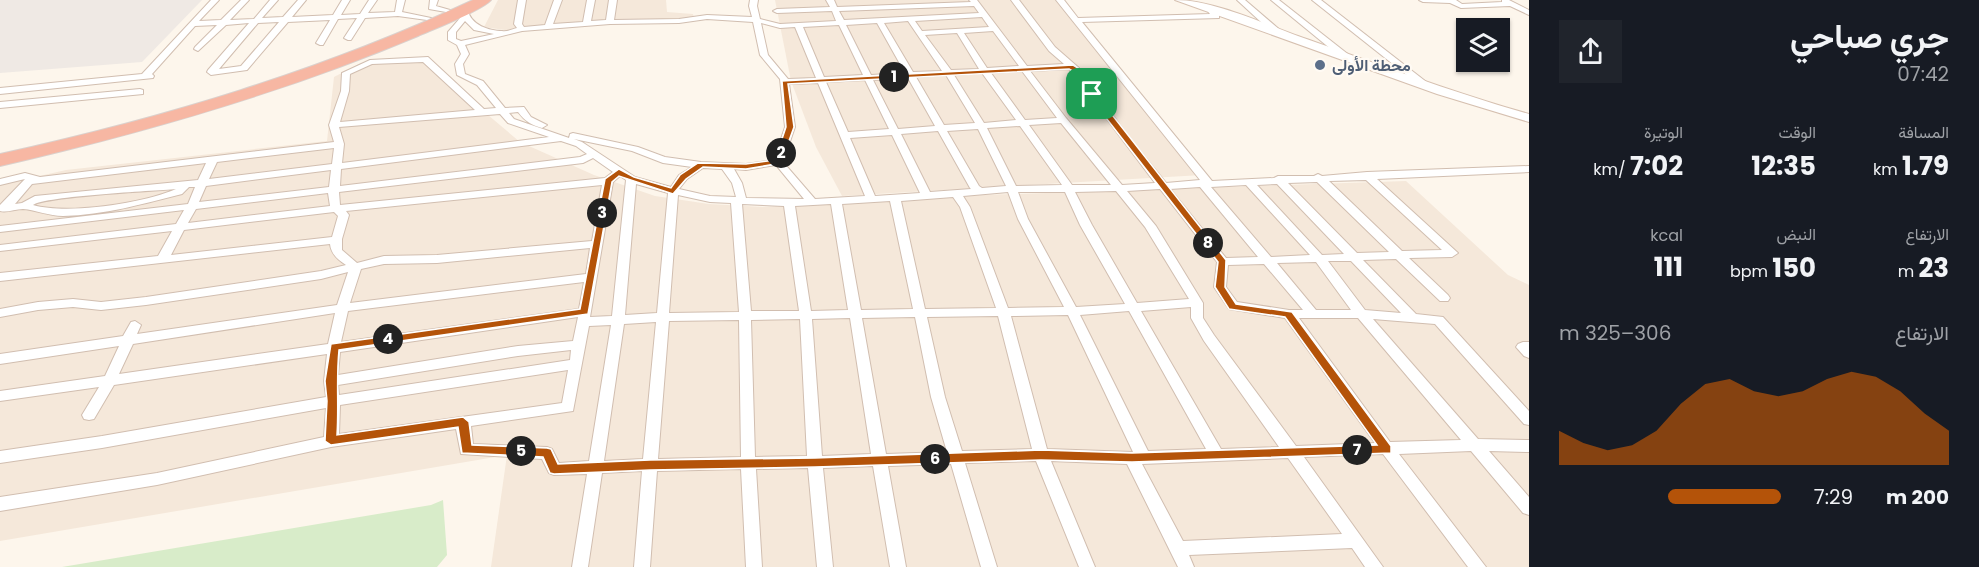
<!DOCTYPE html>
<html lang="ar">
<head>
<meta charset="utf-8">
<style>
  body { margin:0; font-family:Poppins,Vazirmatn,sans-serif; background:#20242c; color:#f1f3f6; direction:rtl; height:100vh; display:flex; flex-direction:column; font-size:22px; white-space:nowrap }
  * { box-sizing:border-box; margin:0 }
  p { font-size:20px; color:#9ea1a6 }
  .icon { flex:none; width:33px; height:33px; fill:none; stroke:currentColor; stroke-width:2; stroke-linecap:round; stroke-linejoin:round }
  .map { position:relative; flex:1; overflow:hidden; direction:ltr }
  .panel { display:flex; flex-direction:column; background:#171b24; width:450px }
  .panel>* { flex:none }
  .tools { position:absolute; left:1456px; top:18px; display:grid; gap:12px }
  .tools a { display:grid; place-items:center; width:54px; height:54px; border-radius:0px; background:#171b24; box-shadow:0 2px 4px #0004; font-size:30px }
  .pin { position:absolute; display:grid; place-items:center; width:51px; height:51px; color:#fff; margin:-26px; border-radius:12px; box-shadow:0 3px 9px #0006 }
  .km { position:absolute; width:30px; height:30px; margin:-15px; border-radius:50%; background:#222; color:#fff; font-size:16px; line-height:30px; text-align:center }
  .round { display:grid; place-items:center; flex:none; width:63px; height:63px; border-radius:0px; background:#20242c }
  .headline { display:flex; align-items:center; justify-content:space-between; height:102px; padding:0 30px }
  h1 { font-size:33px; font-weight:700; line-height:45px }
  .metrics { display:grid; grid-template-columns:repeat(3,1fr); gap:9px; height:102px; padding:6px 30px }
  .metrics div { display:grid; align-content:center }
  .metrics b { font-size:26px; font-weight:700 }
  .metrics small { font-size:16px; font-weight:400 }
  .metrics p { font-size:16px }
  .chart { height:168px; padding:12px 30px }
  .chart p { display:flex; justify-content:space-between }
  .chart svg { width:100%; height:108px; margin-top:6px; fill:#b45309; opacity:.7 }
  ul { padding:0 30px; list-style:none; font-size:20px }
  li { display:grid; grid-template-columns:96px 72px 1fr; align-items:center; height:45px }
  li i { height:15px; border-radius:8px; background:#b45309 }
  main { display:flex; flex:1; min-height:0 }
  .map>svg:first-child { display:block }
  .residential { fill:#f5e8da }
  .industrial { fill:#efe9e4 }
  .green { fill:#d8ecc9 }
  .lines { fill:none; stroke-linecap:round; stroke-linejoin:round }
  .street-casing { stroke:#d1beb0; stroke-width:2 }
  .secondary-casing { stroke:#d6c0b0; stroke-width:2 }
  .highway-casing { stroke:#dad1cd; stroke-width:2 }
  .street { fill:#fff; fill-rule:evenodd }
  .secondary { fill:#fff; fill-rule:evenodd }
  .highway { fill:#f7b7a3; fill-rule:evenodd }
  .route { fill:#b45309; stroke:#fff; stroke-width:1.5; fill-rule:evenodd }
  .service-dot { fill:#5c6f8a; stroke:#fffaf3; stroke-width:2 }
  .labels { text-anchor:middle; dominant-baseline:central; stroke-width:4.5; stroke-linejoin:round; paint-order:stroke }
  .far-service-label { font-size:16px; font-weight:bold; fill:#4e5e75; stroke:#fffaf3; text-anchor:start }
</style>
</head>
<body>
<main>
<section class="panel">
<div class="headline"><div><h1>جري صباحي</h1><p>07:42</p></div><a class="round"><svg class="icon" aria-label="share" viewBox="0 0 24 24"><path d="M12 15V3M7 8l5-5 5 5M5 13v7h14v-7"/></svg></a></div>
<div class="metrics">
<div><p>المسافة</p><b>1.79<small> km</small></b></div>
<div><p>الوقت</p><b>12:35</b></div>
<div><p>الوتيرة</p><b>7:02<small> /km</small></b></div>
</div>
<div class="metrics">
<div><p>الارتفاع</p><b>23<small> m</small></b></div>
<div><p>النبض</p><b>150<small> bpm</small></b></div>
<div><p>kcal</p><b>111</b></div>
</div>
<div class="chart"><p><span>الارتفاع</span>306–325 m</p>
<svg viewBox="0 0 160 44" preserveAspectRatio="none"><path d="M0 44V30L10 35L20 38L30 36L40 30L50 19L60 11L70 9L80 14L90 16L100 14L110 9L120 6L130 8L140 14L150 23L160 30V44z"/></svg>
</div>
<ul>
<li><b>200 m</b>7:29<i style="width:51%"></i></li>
</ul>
</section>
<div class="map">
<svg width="1529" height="567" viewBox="0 0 1529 567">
  <rect width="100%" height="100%" fill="#fdf6ec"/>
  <!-- residential -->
  <g class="residential">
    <polygon points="498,0 666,0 667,12 693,14 694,18 511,31 484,27"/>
    <polygon points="775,0 1060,0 1202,175 842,196 816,147 791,81"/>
    <polygon points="423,57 456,88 520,142 594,175 655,196 709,204 764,207 983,195 1406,181 1508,275 1529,285 1529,567 491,567 507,455 0,541 0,185 66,170 327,141 334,77 361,63"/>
  </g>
  <!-- industrial -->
  <polygon class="industrial" points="0,0 202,0 142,62 0,73"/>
  <!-- green -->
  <polygon class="green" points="443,500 447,555 437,567 62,567 431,505"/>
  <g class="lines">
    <!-- street casing -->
    <g class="street-casing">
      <g id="street">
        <path d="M211 0H219L199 21 221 20 241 0H249L230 20 254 19 270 0H278L262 18 283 17 298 0H306L292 17 333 15 342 0H350L341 15 360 14 369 0H377L368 13 395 12 397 0H405L402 12 431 18 427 20 398 16 365 18 351 40H348L344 38 357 18 338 19 323 45H320L316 43 330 20 288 22 247 70 211 75 207 72 208 70 249 23 226 25 198 51 194 49 195 47 217 25 195 26 152 74 154 76 153 78 0 94V88L142 74ZM279 22 241 66 219 69 258 23Z"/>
        <polygon points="430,0 438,0 436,6 450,10 446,12 429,9"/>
        <path d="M518 0H526L522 24 524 27 545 25 554 0H562L553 24 583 22 587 0H595L591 21 606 20 609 0H617L614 20 679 19 707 15 752 17 749 6 750 0H758L757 6 760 19 780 24 836 21 832 11 777 13 773 11 777 9 830 7 826 0H834L837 7 971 2 969 0H977L1027 66 1064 64 1049 51 1011 0H1019L1055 47 1079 68 1130 139 1166 183 1200 180 1056 0H1064L1078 18 1210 14 1206 9 1210 7 1219 14V18L1082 22 1212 181 1274 178 1278 176H1314L1318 174 1322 176 1367 172 1529 166V172L1377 179 1458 253 1452 257 1409 258 1448 295 1450 298 1448 301H1440L1396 259 1363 260 1416 314 1443 317 1529 411V425L1524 424 1435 324 1373 319 1478 439 1529 440V452L1489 451 1529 497V515L1523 513 1471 451 1399 454 1486 567H1468L1383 454 1304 457 1383 567H1365L1352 548 1189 555 1194 567H1178L1127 464 1051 461 1095 567H1079L1036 461 965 463 997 567H981L951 464 888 466 906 567H890L873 466 823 468 833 567H817L808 468 756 469 762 567H746L741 469 657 471 650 567H634L642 471 602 473 588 567H572L587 474 554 475 549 473 542 459 461 454 456 429 331 447 157 485 0 511V497L157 473 324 437 326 408 102 448 0 463V451L102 436 326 397 324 381 327 354 114 385 94 419 89 420 84 419 82 415 99 387 0 401V391L105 376 119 346 0 364V354L123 336 131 322 135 321 141 325 137 334 337 305 348 272 321 279 146 305 101 310 73 307 38 310 0 317V309L38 302 73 299 101 302 146 297 321 271 346 265C338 260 331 254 330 244L0 281V273L158 256 172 231 0 251V245L176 224 184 210 0 232V226L188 204 195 187H189L182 194C143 204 104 215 63 216 49 216 36 210 23 209 15 209 7 213 0 211V205L25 179 0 185V179L25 173 40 177 334 142 329 125 341 91 342 73 370 60 428 57 484 109 496 108 477 85 457 75 455 64 461 54 457 45 448 40V32L461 17 460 10 464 8 468 10C470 25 490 31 502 31 507 32 513 29 517 28L514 24ZM974 6 979 13 844 20 839 11ZM982 17 989 27 922 31 915 21ZM707 19 753 22 760 55 780 79 785 127 774 160 746 164 701 162 665 157 638 147 573 133 570 134 569 138 514 119 509 113 518 112C525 121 531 125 542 128L547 125 531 117 524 107 505 108 483 81 465 74 463 64 469 54 465 45 522 31 610 24 679 23ZM465 21 474 30 494 34 461 41 456 39V32ZM908 21 942 71 913 72 884 23ZM761 23 780 28 795 27 816 78 788 79 768 55ZM877 23 905 73 871 75 846 25ZM839 25 863 75 824 77 803 27ZM993 31 1019 66 987 68 964 33ZM957 33 979 69 951 70 925 35ZM423 62 475 110 340 122 349 91 350 74 372 64ZM1069 69 1155 183 1122 185 1066 118 1030 71ZM1022 71 1057 118 1025 120 991 73ZM982 73 1016 120 984 123 954 75ZM946 75 975 123 944 125 916 77ZM908 78 935 126 898 129 873 80ZM865 80 889 129 848 132 826 82ZM818 83 865 196 815 199 783 162 795 127 789 84ZM500 114 508 123 549 137 342 163 344 144 339 127ZM1061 123 1111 185H1072L1029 125ZM1020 126 1062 185 1016 186 987 128ZM978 129 1006 186 982 188 979 186 947 131ZM938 131 970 188 971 189 930 192 901 134ZM892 135 920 193 875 196 850 138ZM574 139 632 151 663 163 692 167 679 175 671 187 635 177 582 142ZM561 141 576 146 587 154 580 157 340 186 341 169ZM334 148 332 164 209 179 217 162ZM593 158 613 172 605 178 340 205 339 192 583 163ZM206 163 198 180 35 196 22 203 15 204 32 184ZM776 165 804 199 746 198 742 183 734 169 746 170ZM703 168 722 169 732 183 736 197 710 196 679 189 687 179ZM331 170 329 187 199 202 206 186ZM620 176 626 180 612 316 590 317 613 182ZM1366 180 1442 250 1402 251 1329 181ZM1317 182 1389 252 1357 253 1288 183ZM636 184 668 193 657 313 625 315ZM1277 184 1344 254 1322 255 1257 185ZM602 185 592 241 437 255 384 256 357 263 342 250V239L349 215 346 211ZM1246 185 1310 255 1271 257 1211 187ZM1200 187 1258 257 1226 258 1170 189ZM176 189C144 203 68 215 33 205 46 196 152 191 176 189ZM1160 189 1217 262 1214 287 1229 309 1285 318 1375 443 1296 446 1214 335 1203 318V303L1156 226 1127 191ZM1116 191 1145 227 1189 299 1137 303 1092 225 1075 192ZM1008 192 1018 219 1064 307 1008 308 970 207 963 196ZM1018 192H1065L1080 225 1125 304 1076 307 1028 219ZM328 193 330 206 188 223 196 209ZM678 195 710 202 731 203 739 312 669 313ZM953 197 960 207 996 308 925 309 901 201ZM890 201 913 309 861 310 842 204ZM742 204 784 206 799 311H751ZM831 204 848 310 811 311 795 206ZM334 212 338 216 332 237 171 255 184 230ZM590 248 586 274 350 303 361 269 384 264 437 263ZM1328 261H1351L1401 313 1365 310ZM1316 262 1351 310H1316L1277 263ZM1264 264 1303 310H1289L1237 302 1226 287 1228 265ZM584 282 579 309 341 342 348 311ZM1191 307V318L1204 341 1279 447 1221 449 1141 311ZM1129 311 1206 449 1148 451 1080 315ZM335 313 328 344 119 374 133 344ZM1068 315 1133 452 1047 449 1011 316ZM998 316 1032 449 962 451 945 397 927 317ZM578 317 573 341 518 346 338 375 340 352ZM915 317 931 397 947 452 886 454 862 318ZM850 318 871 454 822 456 812 319ZM1299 318H1358L1461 440 1390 442ZM800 319 807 456 755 457 751 320ZM739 320 741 457 658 459 669 321ZM656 322 643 459 604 461 624 324ZM611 325 589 461 559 463 552 449 547 447 473 444 471 426 573 411 589 326ZM571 350 570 360 339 395 338 385 518 356ZM568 370 562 403 339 434 340 405ZM1288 458 1342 534 1183 541 1142 464Z"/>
        <polygon points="1237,0 1245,0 1280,30 1280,34 1274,34"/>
        <polygon points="1271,0 1279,0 1349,55 1349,59 1343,59"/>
        <polygon points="1312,0 1321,0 1429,84 1429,88 1423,88"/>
        <polygon points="1419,0 1456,0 1462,4 1502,2 1502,0 1509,0 1529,10 1529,15 1510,6 1461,8 1450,3 1423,2"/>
        <polygon points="140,89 143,90 143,94 0,108 0,102"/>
        <polygon points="1523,342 1529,342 1529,358 1524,356 1516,347 1518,344"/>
      </g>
    </g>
    <!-- secondary casing -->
    <g class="secondary-casing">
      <path id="secondary" d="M1175 0C1213 0 1262 23 1298 36 1375 63 1451 92 1529 114V122L1437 94Z"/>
    </g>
    <!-- highway casing -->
    <g class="highway-casing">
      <path id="highway" d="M473 0H491C481 11 434 29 418 36 283 93 143 133 0 166V154C163 118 321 71 473 0Z"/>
    </g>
    <!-- street -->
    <use href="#street" class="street"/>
    <!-- secondary -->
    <use href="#secondary" class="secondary"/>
    <!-- highway -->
    <use href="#highway" class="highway"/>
  </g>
  <!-- route -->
  <path class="route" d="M1073 65 1078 68 1095 93 1226 260 1225 287 1236 304 1292 312 1391 446V453L1132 462 1041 460 815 467 650 470 554 474 550 473 543 457 462 453 458 427 331 445 325 441 327 401 325 381 331 344 580 309 605 179 619 169 634 177 671 188 680 175 698 163 746 164 775 160 786 127 782 81ZM1069 69 1073 71 1089 96 1218 262 1215 287 1229 309 1285 317 1377 445 1132 453 1041 450 815 458 650 460 558 464 551 449 547 448 472 445 469 422 463 417 337 435C339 406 336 379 339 350L588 314 612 182 619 176 673 194 686 179 703 167 746 169 781 163 794 127 788 84Z"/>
  <!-- markers -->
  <circle class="service-dot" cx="1320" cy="65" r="6"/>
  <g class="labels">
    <!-- far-service labels -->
    <g class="far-service-label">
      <text x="1332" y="65">محطة الأولى</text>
    </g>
  </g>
</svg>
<div class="tools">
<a><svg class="icon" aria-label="layers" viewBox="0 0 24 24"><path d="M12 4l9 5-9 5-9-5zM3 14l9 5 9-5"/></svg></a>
</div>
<div class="pin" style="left:1092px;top:94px;background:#1e9e55"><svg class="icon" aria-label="arrive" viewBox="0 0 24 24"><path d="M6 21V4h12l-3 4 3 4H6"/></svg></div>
<b class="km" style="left:894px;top:77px">1</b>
<b class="km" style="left:781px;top:153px">2</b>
<b class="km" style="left:602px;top:213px">3</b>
<b class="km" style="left:388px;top:339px">4</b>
<b class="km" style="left:521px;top:451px">5</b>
<b class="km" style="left:935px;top:459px">6</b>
<b class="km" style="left:1357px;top:450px">7</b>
<b class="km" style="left:1208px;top:243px">8</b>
</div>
</main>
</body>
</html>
